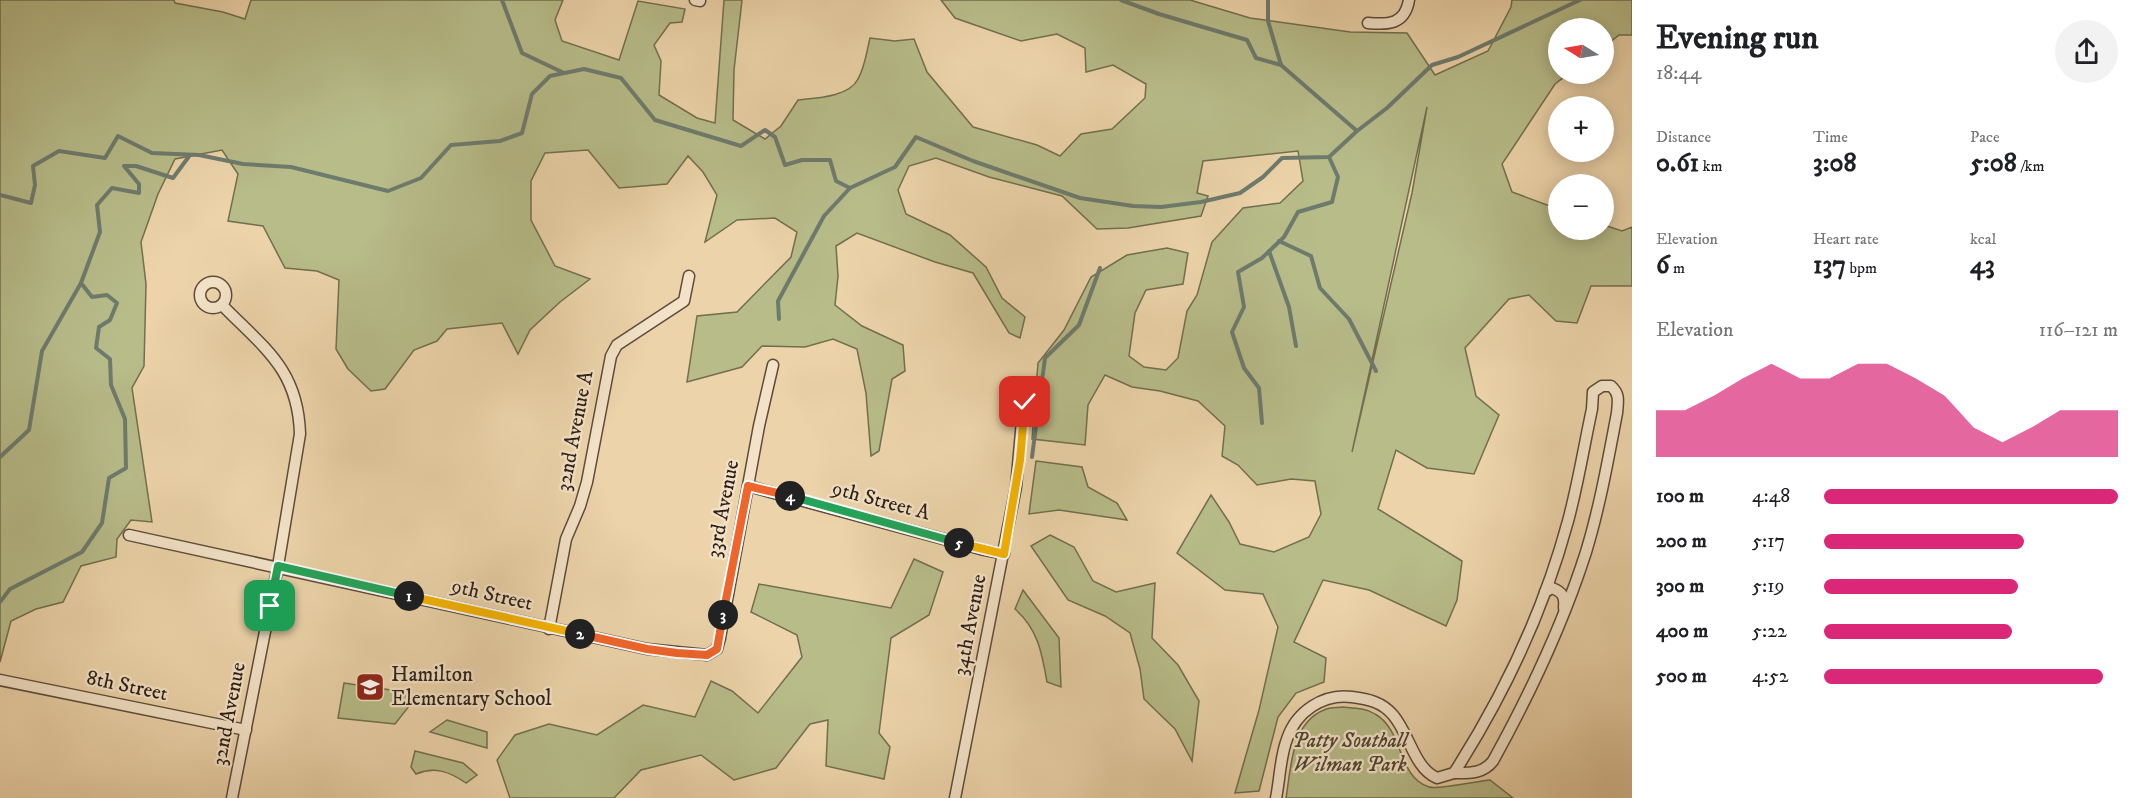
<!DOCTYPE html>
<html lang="en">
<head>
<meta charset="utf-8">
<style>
  body { margin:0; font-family:"IM FELL DW Pica",serif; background:#f2f2f2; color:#202124; height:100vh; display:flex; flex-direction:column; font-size:22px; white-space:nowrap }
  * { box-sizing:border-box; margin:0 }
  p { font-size:20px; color:#757577 }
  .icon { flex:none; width:33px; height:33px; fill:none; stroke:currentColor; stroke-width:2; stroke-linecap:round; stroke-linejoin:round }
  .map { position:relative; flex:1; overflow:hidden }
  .panel { display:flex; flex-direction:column; background:#fff; width:510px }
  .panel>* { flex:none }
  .needle { width:39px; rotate:281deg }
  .fabs { position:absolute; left:1548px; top:18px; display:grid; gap:12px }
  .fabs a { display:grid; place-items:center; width:66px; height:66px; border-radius:50%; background:#fff; box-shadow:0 3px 15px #0003; font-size:30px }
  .pin { position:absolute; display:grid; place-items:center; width:51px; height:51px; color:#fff; margin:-26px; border-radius:12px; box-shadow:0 3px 9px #0006 }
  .km { position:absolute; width:30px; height:30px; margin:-15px; border-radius:50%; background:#222; color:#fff; font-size:16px; line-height:30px; text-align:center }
  .round { display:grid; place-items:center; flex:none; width:63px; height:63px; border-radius:32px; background:#f2f2f2 }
  .summary { display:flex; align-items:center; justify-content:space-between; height:102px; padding:0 24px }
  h1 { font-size:33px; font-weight:800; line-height:45px }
  .stats { display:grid; grid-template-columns:repeat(3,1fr); gap:9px; height:102px; padding:6px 24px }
  .stats div { display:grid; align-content:center }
  .stats b { font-size:26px; font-weight:800 }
  .stats small { font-size:16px; font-weight:400 }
  .stats p { font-size:16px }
  .chart { height:168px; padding:12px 24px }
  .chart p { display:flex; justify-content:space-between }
  .chart svg { width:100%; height:108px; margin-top:6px; fill:#db2777; opacity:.7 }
  ul { padding:0 24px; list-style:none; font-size:20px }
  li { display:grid; grid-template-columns:96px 72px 1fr; align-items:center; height:45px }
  li i { height:15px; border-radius:8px; background:#db2777 }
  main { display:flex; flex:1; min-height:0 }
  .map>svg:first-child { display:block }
  .green { fill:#b7bc89; stroke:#726e50; stroke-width:1.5; fill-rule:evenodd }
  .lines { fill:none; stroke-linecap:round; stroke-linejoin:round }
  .stream { stroke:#6d7b6d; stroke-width:4 }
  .minor-casing { stroke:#5c4c3b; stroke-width:13 }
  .minor { stroke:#f3e2c7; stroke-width:10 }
  .split-1-casing { stroke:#fff; stroke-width:12 }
  .split-2-casing { stroke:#fff; stroke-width:12 }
  .split-3-casing { stroke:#fff; stroke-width:12 }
  .split-4-casing { stroke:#fff; stroke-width:12 }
  .split-5-casing { stroke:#fff; stroke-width:12 }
  .split-6-casing { stroke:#fff; stroke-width:12 }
  .split-1 { stroke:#22a559; stroke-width:8 }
  .split-2 { stroke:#f5b400; stroke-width:8 }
  .split-3 { stroke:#f0652b; stroke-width:8 }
  .split-4 { stroke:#f0652b; stroke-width:8 }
  .split-5 { stroke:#22a559; stroke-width:8 }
  .split-6 { stroke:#f5b400; stroke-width:8 }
  .labels { text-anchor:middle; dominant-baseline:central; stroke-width:4.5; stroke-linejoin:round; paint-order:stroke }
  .street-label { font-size:21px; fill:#2c1f16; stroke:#f3e2c7 }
  .poi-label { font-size:21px; fill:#2c1f16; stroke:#f3e2c7; text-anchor:start }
  .park-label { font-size:21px; font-style:italic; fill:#4f4633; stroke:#f3e2c7 }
</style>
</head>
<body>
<main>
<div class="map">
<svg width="1632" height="798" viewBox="0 0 1632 798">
  <rect width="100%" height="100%" fill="#ecd3a9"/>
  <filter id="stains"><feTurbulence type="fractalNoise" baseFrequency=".00333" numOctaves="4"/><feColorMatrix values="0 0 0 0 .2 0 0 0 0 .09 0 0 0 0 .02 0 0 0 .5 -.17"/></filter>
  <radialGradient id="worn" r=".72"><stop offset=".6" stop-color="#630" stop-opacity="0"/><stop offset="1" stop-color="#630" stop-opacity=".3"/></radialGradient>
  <!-- green -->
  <g class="green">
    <path d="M0 0H174L175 3 223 12 245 19 251 0H563L555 20 562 41 619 60 638 1 685 9 682 22 670 23 654 45 661 61 659 95 697 118 715 123 724 0H742L734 70 733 120 765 139 781 126 798 100C816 98 849 97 858 79 865 67 867 50 870 38L895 41 914 39 927 72 973 127 1037 145 1060 156 1081 134 1112 129 1145 98 1146 84 1113 65 1086 72 1085 48 1057 34 1021 41 955 18 941 0H1190L1250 18 1350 32 1407 33 1435 75 1488 51 1511 7 1512 0H1632V35H1619L1604 47V28H1558V74H1568L1555 84 1502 164 1512 192 1558 209V230H1604V225L1622 231 1632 227V286H1591L1577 323 1556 321 1529 295 1509 299 1465 348 1476 396 1499 415 1474 474 1427 468 1396 450 1378 509 1462 561 1457 600 1446 626 1369 590 1323 580 1294 642 1326 658 1324 682 1296 693 1278 717 1259 791 1235 793 1259 710 1278 627 1263 594 1225 590 1177 553 1211 495 1229 522 1240 544 1274 552 1309 537 1321 514 1315 481 1291 479 1257 485 1238 465 1222 456 1225 426 1198 401 1160 391 1132 387 1105 375 1088 405 1085 445 1032 439 1038 363 1064 330 1091 277 1127 255 1167 248 1188 253 1183 284 1146 290 1135 313 1129 356 1144 367 1166 370 1178 358 1187 311 1197 295 1212 242 1243 208 1280 203 1303 181 1298 151 1203 161 1197 193 1208 196 1201 216 1128 228 1097 229 1062 196 989 177 936 158 909 166 898 190 906 214 950 235 986 267 1002 298 1025 317 1020 338 1009 333 973 273 935 262 857 233 836 246 838 276 835 305 862 326 903 345 905 371 892 379 879 451 871 456 866 393 857 349 833 339 805 347 762 346 742 367 687 382 697 316 737 312 791 257 797 232 775 218 737 220 705 242 717 195 703 172 688 156 667 184 619 188 588 150 545 153 531 181V220L555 266 590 279 560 302 530 330 518 354 502 323 447 329 437 341 414 350 385 389 371 391 348 369 336 349 339 280 317 271 285 268 263 226 228 221 238 174 222 150 175 159 158 194 141 242 146 284 144 366 132 388 152 522 131 520 117 539 116 557 81 566 63 602 36 609 11 621 0 662ZM1427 107 1412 193 1352 452Z"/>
    <polygon points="1036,461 1082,467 1088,487 1117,503 1127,520 1059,510 1029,514"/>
    <polygon points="1050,535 1074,547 1093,581 1116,592 1155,583 1152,638 1178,665 1199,701 1192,761 1175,729 1144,699 1140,669 1130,633 1105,616 1068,600 1031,546"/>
    <polygon points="914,559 943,572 929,615 891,638 879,733 890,747 884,779 826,766 828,720 810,724 776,768 734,780 701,755 641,770 614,798 510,798 497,760 515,735 549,724 597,735 643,705 695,717 711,681 732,691 758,713 802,657 797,635 751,612 759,584 891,608"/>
    <path d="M1023 590 1059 638 1061 687 1047 682C1042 653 1038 629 1015 609Z"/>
    <polygon points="344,683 404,692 410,705 395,724 338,718"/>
    <path d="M1343 707C1354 708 1366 708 1375 714 1404 730 1397 777 1429 787 1438 790 1478 781 1490 780L1513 798H1286C1291 769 1291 723 1324 710 1330 707 1337 708 1343 707Z"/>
    <polygon points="447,720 487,732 487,748 430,732"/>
    <path d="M415 751 463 763 477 775 466 783C450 772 435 766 416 774L411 767Z"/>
  </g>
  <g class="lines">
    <!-- stream -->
    <g class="stream">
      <polyline points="502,0 522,53 564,73"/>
      <polyline points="1121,0 1159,14 1247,40 1256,58 1281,65"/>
      <polyline points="1268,0 1268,21 1281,65 1357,131"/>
      <polyline points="0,195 31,203 35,185 33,166 59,151 105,158 118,136 152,153 199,155 243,164 291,167 388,191 421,178 451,145 500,141 522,133 532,94 550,76 584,69 621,78 655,120 741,146 765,130 775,137 785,165 802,160 830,160 836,181 850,188 895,167 916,137 973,161 1080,198 1133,206 1161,207 1201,202 1240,193 1263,177 1282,158 1329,157 1357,131 1387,108 1432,65 1458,57 1580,0"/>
      <polyline points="1279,241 1311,256 1320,288 1349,319 1376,371"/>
      <polyline points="1269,251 1289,307 1296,346"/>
      <polyline points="779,319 778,301 824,216 850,188"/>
      <polyline points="1262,423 1259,388 1244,368 1232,332 1244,307 1238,272 1262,258 1284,237 1298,212 1332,202 1338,177 1329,157"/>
      <polyline points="0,457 29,430 42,351 81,283"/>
      <polyline points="1032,457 1045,358 1079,325 1100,268"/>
      <polyline points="0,602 10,589 82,552 102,523 109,478 126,468 125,419 111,385 110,359 96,348 99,327 110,320 117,303 107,295 92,297 81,283 100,232 97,205 112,188 139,193 139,184 124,166 136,166 173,178 190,155"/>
    </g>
    <!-- minor casing -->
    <g class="minor-casing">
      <g id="minor">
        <polyline points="695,0 700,1"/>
        <path d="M1368 23C1389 25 1405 24 1409 0"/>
        <circle cx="213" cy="295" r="13"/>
        <path d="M222 305C264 348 298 369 300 434L278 566 232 798"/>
        <path d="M1602 386H1611C1620 394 1618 401 1617 413 1608 460 1600 506 1586 552 1563 624 1530 694 1493 761 1483 774 1469 773 1454 773 1504 695 1544 610 1568 521 1578 484 1584 446 1592 409L1593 392Z"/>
        <polyline points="748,486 984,550 1004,554"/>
        <polyline points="129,535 647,649 707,655 717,649 720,638 759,426 773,365"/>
        <path d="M1545 592 1552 588C1563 592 1565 597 1564 608"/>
        <polyline points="549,629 566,539 580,506 587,482 611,356 617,345 684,301 689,276"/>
        <polyline points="0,680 246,730"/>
        <polyline points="955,798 1016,487 1025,387"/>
        <path d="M1276 798C1280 779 1280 757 1287 739 1296 712 1323 693 1352 697 1368 699 1382 702 1393 715 1410 735 1414 768 1437 778L1454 773"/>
      </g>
    </g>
    <!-- minor -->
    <use href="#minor" class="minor"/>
  </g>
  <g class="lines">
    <!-- split-1 casing -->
    <g class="split-1-casing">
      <polyline id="split-1" points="270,606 278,566 409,596"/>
    </g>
    <!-- split-2 casing -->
    <g class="split-2-casing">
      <polyline id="split-2" points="409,596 580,634"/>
    </g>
    <!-- split-3 casing -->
    <g class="split-3-casing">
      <polyline id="split-3" points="580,634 647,649 677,653 707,655 717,649 723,615"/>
    </g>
    <!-- split-4 casing -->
    <g class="split-4-casing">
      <polyline id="split-4" points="723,615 748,486 790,496"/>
    </g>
    <!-- split-5 casing -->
    <g class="split-5-casing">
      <polyline id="split-5" points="790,496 959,543"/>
    </g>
    <!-- split-6 casing -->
    <g class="split-6-casing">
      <polyline id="split-6" points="959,543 1004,554 1020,460 1025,402"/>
    </g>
    <!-- split-1 -->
    <use href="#split-1" class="split-1"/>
    <!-- split-2 -->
    <use href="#split-2" class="split-2"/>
    <!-- split-3 -->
    <use href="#split-3" class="split-3"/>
    <!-- split-4 -->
    <use href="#split-4" class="split-4"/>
    <!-- split-5 -->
    <use href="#split-5" class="split-5"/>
    <!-- split-6 -->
    <use href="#split-6" class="split-6"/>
  </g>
  <!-- icons -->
  <defs>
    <g id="school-square" transform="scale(1.5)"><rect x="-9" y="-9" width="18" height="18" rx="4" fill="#8f2418" stroke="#f3e2c7"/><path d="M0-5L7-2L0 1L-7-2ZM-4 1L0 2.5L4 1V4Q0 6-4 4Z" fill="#fff"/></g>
  </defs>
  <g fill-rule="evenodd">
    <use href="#school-square" x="370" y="687"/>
  </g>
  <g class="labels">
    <!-- street labels -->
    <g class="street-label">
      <text transform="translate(575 431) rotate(-79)">32nd Avenue A</text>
      <text transform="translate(881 501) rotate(15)">9th Street A</text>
      <text transform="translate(723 509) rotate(-79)">33rd Avenue</text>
      <text transform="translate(492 595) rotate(13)">9th Street</text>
      <text transform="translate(970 625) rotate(-79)">34th Avenue</text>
      <text transform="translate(127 686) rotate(12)">8th Street</text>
      <text transform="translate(229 714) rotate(-79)">32nd Avenue</text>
    </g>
    <!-- poi labels -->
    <g class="poi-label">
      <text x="391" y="675">Hamilton<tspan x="391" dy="24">Elementary School</tspan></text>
    </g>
    <!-- park labels -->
    <g class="park-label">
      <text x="1350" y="741">Patty Southall<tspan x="1350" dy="24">Wilman Park</tspan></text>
    </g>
  </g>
  <rect width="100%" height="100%" filter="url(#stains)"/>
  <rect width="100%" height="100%" fill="url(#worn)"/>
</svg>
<div class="fabs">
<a><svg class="needle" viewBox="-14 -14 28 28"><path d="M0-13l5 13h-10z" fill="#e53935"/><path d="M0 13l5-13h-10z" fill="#757577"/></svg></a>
<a>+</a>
<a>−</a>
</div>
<div class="pin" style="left:270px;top:606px;background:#1e9e55"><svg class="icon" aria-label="arrive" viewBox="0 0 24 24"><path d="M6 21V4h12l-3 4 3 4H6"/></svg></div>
<div class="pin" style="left:1025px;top:402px;background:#d93025"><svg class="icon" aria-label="check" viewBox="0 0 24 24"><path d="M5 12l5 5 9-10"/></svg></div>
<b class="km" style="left:409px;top:596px">1</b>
<b class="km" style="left:580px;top:634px">2</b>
<b class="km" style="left:723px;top:615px">3</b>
<b class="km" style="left:790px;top:496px">4</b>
<b class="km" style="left:959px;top:543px">5</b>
</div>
<section class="panel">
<div class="summary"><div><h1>Evening run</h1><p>18:44</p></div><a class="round"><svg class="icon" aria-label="share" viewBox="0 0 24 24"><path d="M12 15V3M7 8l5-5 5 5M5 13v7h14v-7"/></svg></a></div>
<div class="stats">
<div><p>Distance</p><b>0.61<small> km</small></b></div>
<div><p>Time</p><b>3:08</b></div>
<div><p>Pace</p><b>5:08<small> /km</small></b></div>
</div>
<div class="stats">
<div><p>Elevation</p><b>6<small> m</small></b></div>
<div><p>Heart rate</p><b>137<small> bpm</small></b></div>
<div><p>kcal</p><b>43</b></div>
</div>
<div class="chart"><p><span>Elevation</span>116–121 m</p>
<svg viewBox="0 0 160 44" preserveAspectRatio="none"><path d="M0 44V25L10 25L20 19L30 12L40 6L50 12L60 12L70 6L80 6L90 12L100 19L110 32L120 38L130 32L140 25L150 25L160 25V44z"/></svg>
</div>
<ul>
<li><b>100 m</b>4:48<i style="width:100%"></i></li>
<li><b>200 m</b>5:17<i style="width:68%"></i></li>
<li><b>300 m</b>5:19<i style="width:66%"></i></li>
<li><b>400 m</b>5:22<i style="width:64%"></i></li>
<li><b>500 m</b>4:52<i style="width:95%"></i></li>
</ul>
</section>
</main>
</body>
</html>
